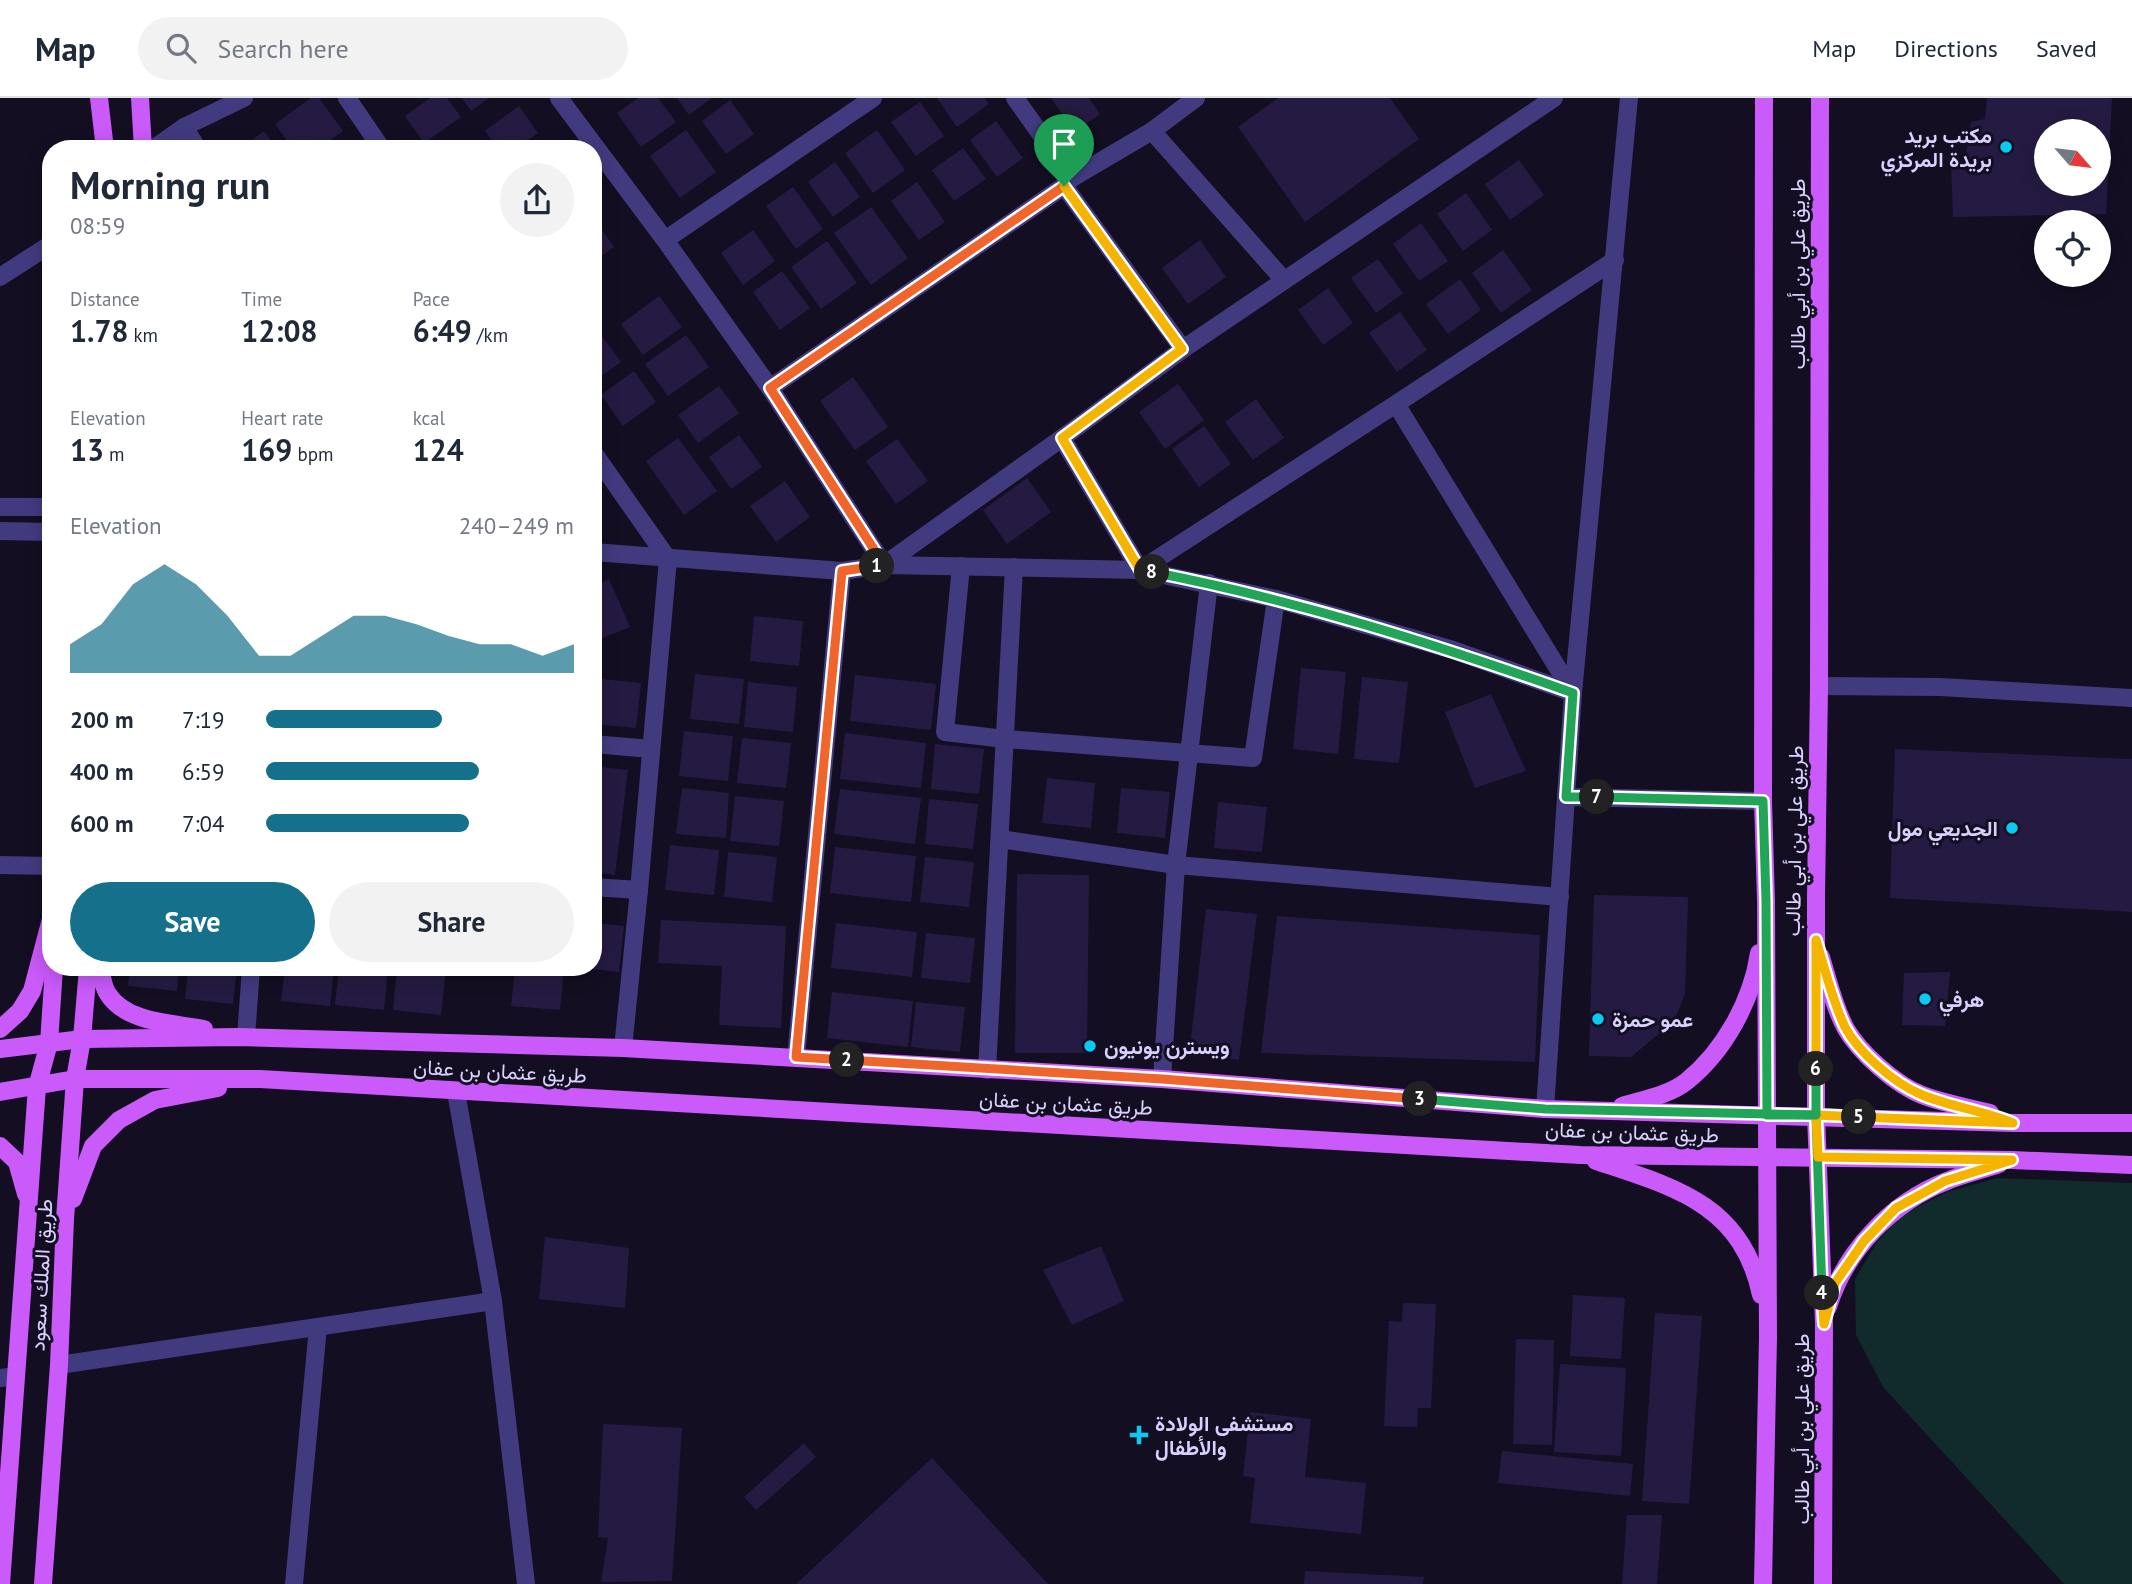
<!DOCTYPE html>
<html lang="en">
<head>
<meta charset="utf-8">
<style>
  body { margin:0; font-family:"PT Sans",Vazirmatn,sans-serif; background:#f2f2f3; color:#1f2937; height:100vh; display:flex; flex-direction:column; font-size:26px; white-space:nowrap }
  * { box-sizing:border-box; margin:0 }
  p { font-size:23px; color:#747a83 }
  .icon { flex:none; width:38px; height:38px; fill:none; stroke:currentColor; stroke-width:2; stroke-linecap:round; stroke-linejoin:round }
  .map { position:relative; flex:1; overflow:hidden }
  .drawer { position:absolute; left:42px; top:42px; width:560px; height:836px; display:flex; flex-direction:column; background:#fff; border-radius:28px; box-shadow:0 4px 18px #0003 }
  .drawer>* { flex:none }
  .needle { width:46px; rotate:118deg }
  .controls { position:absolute; left:2034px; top:21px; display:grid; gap:14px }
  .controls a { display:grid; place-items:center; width:77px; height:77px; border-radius:50%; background:#fff; box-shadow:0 4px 18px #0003; font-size:35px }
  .pin { position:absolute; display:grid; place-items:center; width:60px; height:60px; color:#fff; margin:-72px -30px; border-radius:50% 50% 50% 0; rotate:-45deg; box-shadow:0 0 7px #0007 }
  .pin .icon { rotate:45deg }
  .km { position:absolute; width:35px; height:35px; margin:-18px; border-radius:50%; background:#222; color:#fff; font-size:19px; line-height:35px; text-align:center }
  .round { display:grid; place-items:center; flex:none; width:74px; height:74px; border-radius:37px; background:#f2f2f3 }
  .summary { display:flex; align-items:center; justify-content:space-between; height:119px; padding:0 28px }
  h1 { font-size:38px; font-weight:700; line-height:52px }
  .stats { display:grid; grid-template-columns:repeat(3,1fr); gap:10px; height:119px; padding:7px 28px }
  .stats div { display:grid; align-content:center }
  .stats b { font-size:30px; font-weight:700 }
  .stats small { font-size:19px; font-weight:400 }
  .stats p { font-size:19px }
  .chart { height:196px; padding:14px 28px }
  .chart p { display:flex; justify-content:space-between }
  .chart svg { width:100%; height:126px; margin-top:7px; fill:#15718b; opacity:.7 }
  .cta { display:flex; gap:14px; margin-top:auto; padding:14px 28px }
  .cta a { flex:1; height:80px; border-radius:42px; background:#15718b; color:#fff; font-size:28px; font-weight:700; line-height:80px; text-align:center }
  .cta a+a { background:#f2f2f3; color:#1f2937 }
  ul { padding:0 28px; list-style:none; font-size:23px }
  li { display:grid; grid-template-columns:112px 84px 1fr; align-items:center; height:52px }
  li i { height:18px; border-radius:9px; background:#15718b }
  header { display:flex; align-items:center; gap:42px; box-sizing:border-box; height:98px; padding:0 35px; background:#fff; border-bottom:2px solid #e0e1e3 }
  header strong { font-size:33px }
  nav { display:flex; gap:38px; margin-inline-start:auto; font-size:24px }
  .search { width:490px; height:63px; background:#f2f2f3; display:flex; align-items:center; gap:18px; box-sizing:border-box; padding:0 24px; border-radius:38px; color:#747a83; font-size:26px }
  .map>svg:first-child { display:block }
  .green { fill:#112a2b }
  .building { fill:#251b42; fill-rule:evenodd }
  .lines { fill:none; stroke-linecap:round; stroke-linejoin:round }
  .minor { stroke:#423a7f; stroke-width:18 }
  .major { stroke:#ca5afa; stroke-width:18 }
  .split-1-casing { stroke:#fff; stroke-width:14 }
  .split-2-casing { stroke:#fff; stroke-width:14 }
  .split-3-casing { stroke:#fff; stroke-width:14 }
  .split-4-casing { stroke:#fff; stroke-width:14 }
  .split-5-casing { stroke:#fff; stroke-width:14 }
  .split-6-casing { stroke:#fff; stroke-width:14 }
  .split-7-casing { stroke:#fff; stroke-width:14 }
  .split-8-casing { stroke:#fff; stroke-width:14 }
  .split-9-casing { stroke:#fff; stroke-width:14 }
  .split-1 { stroke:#f0652b; stroke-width:9 }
  .split-2 { stroke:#f0652b; stroke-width:9 }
  .split-3 { stroke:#f0652b; stroke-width:9 }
  .split-4 { stroke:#22a559; stroke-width:9 }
  .split-5 { stroke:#f5b400; stroke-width:9 }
  .split-6 { stroke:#f5b400; stroke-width:9 }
  .split-7 { stroke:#22a559; stroke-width:9 }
  .split-8 { stroke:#22a559; stroke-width:9 }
  .split-9 { stroke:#f5b400; stroke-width:9 }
  .poi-dot { fill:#08caf2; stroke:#130e21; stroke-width:2.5 }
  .labels { text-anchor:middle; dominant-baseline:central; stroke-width:6; stroke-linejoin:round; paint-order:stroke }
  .poi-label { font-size:21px; font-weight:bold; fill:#d8d0fd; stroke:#130e21; text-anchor:start }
  .street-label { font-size:21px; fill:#d8d0fd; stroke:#130e21 }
</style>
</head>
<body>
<header>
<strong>Map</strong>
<div class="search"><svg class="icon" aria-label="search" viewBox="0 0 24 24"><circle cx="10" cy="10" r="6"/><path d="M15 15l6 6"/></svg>Search here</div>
<nav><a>Map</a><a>Directions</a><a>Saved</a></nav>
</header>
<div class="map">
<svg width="2132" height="1486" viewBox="0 0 2132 1486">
  <rect width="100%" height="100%" fill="#130e21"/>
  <!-- green -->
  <polygon class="green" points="1997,1080 2132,1085 2132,1486 2064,1486 1883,1289 1856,1237 1855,1181 1877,1144 1902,1117 1947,1094"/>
  <!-- building -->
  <g class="building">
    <polygon points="311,0 319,0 343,33 318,51 293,51 275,26"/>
    <polygon points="430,0 447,0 461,19 424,45 405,18"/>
    <polygon points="462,0 489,0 471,13"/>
    <polygon points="638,0 658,0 676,24 641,49 617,15"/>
    <polygon points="677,0 712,0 689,17"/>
    <polygon points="937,0 985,0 989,6 957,29"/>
    <polygon points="1051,0 1089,0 1100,16 1075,34"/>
    <polygon points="1278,0 1390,0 1419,41 1305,124 1238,29"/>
    <path d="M1987 0H2112L2106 116 1953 119 1951 65 1964 69 1971 24 1985 21ZM2046 33H2098V86H2046Z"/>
    <polygon points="730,2 754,36 726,56 702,23"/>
    <polygon points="920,4 944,38 916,58 891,24"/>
    <polygon points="519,8 538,35 516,51 498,51 485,33"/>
    <polygon points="996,23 1023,60 997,79 970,42"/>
    <polygon points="686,32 716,74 680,100 650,58"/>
    <polygon points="877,32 905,72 873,95 845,55"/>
    <polygon points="264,33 277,51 240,51"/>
    <polygon points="963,50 986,81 954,103 932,72"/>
    <polygon points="1519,62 1544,97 1510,122 1485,86"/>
    <polygon points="835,64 860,99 833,119 808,84"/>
    <polygon points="917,84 945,124 919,142 891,103"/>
    <polygon points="793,89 823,131 796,151 766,108"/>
    <polygon points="1466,95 1492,132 1463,153 1437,116"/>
    <polygon points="871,109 908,160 871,187 834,135"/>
    <polygon points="593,119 614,149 593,164"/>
    <polygon points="1421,125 1448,163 1419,183 1393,146"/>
    <polygon points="753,132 775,163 743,187 721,155"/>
    <polygon points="1200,142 1226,179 1188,206 1162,170"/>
    <polygon points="827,143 857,185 821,211 791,169"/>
    <polygon points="1503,152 1532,192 1501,215 1472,175"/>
    <polygon points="1378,161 1403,195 1376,215 1351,180"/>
    <polygon points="782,173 810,210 780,232 753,194"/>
    <polygon points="1460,181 1481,212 1448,236 1426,206"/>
    <polygon points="1328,190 1353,225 1323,247 1298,212"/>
    <polygon points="659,198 682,229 643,257 621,226"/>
    <polygon points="1400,214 1427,252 1397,274 1369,235"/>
    <polygon points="599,234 621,264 593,284 593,238"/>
    <polygon points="686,237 709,269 668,298 645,266"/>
    <polygon points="634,273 656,304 623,328 601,297"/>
    <polygon points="853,279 888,329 855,352 820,303"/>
    <polygon points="1178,286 1204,322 1165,351 1139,314"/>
    <polygon points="719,288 739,315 698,345 678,317"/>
    <polygon points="1256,301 1284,340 1253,362 1225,324"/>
    <polygon points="1204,328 1231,366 1199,389 1172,351"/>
    <polygon points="739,337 762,369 731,391 709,359"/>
    <polygon points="678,340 717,393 684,417 646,363"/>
    <polygon points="897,341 928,383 896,406 866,363"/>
    <polygon points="1027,380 1051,414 1007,446 983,412"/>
    <polygon points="785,383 810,419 776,444 750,408"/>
    <polygon points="609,481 630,529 593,544 593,489"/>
    <polygon points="754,518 803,523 799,568 750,563"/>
    <polygon points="1301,570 1346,574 1338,656 1293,651"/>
    <polygon points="695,576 744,581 739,626 690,621"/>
    <polygon points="855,577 936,586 931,632 850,623"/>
    <polygon points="1362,579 1408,584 1399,665 1354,661"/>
    <polygon points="593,580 641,585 636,630 593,626"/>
    <polygon points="748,584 797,589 793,634 744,629"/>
    <polygon points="1491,596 1526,673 1475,690 1445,614"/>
    <polygon points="684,633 733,638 728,683 679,678"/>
    <polygon points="845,635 926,645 921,690 840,681"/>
    <polygon points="742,640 791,645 786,690 737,685"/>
    <polygon points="935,646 984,651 979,696 931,691"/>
    <polygon points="1895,651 2132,661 2132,814 1890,800"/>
    <polygon points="593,668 628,672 615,777 593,774"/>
    <polygon points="1047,680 1095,685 1091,730 1042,725"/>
    <polygon points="682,690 729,695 726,740 676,736"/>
    <polygon points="1121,690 1170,694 1165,740 1117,735"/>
    <polygon points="840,691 921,700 915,746 834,736"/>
    <polygon points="735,698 784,703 779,748 730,743"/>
    <polygon points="929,701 978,706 973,751 925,746"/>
    <polygon points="1218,704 1267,709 1262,754 1214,750"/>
    <polygon points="670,747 719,752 714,797 665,792"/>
    <polygon points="835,749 916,758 911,804 830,795"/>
    <polygon points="728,754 777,759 772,804 724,799"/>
    <polygon points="925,759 974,764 969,809 920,804"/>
    <polygon points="1017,776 1089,777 1087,955 1015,955"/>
    <polygon points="1594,797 1688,799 1685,896 1674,923 1631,959 1589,958"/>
    <polygon points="1206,811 1257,816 1239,962 1189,956"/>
    <polygon points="1277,818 1540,837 1535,964 1261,955"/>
    <polygon points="661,822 786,828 781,930 719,927 722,868 658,865"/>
    <polygon points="593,825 624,828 619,874 593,871"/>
    <polygon points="836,825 917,834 912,879 831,870"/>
    <polygon points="926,835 975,840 970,885 921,880"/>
    <polygon points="130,870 179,870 177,893 128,888"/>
    <polygon points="188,870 237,870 233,906 185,901"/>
    <polygon points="285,870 334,870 330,908 281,903"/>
    <polygon points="339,870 388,870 384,912 335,907"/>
    <polygon points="397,870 446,872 441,917 393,912"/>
    <polygon points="515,870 564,870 560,912 511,908"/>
    <polygon points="1950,874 1945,928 1902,927 1904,875"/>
    <polygon points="832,894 913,903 908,949 827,940"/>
    <polygon points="916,904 965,909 960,954 911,949"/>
    <polygon points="545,1139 629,1150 625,1210 539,1201"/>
    <polygon points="1101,1148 1124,1203 1072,1227 1043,1172"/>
    <polygon points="1573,1197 1625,1200 1621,1261 1570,1258"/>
    <polygon points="1403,1205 1436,1206 1431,1310 1418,1310 1417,1329 1384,1328 1389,1223 1402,1224"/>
    <polygon points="1655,1215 1702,1218 1689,1406 1642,1403"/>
    <polygon points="1516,1241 1554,1242 1552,1347 1513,1346"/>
    <polygon points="1560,1266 1626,1270 1621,1358 1554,1354"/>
    <polygon points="1250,1314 1311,1321 1305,1379 1366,1385 1361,1436 1250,1425 1255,1380 1243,1378"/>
    <polygon points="603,1326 682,1330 672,1483 601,1484 608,1440 598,1439"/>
    <polygon points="804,1345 816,1359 756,1412 744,1399"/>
    <polygon points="1502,1353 1633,1366 1630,1398 1498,1385"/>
    <polygon points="932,1360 1048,1486 796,1486"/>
    <polygon points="1627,1417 1662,1417 1657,1486 1622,1486"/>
    <polygon points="1305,1473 1424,1479 1423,1486 1304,1486"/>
  </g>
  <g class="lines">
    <!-- minor -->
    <g class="minor">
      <polyline points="347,0 382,51"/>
      <polyline points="559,0 665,142 770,290 884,467 1062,340 1183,251 1554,0"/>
      <polyline points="1015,0 1072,80"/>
      <polyline points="184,29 198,51"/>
      <polyline points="1152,33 1283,181"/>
      <polyline points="153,51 184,29 244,0"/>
      <polyline points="1064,88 1183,251"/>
      <polyline points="665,142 873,0"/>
      <polyline points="0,179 51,146"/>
      <polyline points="770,290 1064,88 1072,80 1152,33 1196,0"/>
      <polyline points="1396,306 1573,595"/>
      <polyline points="1062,340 1140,472 1396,306 1615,162"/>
      <polyline points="593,354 668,461 639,792 623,950"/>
      <polyline points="0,409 51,409"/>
      <polyline points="0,433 51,434"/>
      <polyline points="593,454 842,473 884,467 1140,472 1276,501 1453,552 1573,595 1566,699 1763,703"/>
      <polyline points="961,468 945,634 1005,641 1253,660 1276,501"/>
      <polyline points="1819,588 1940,589 2132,600"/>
      <polyline points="1573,595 1629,0"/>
      <polyline points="593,646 651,651"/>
      <polyline points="1000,741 1176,767 1560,799"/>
      <polyline points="0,767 51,768"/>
      <polyline points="593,789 639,792"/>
      <polyline points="246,939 251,870"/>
      <polyline points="796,959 842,473"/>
      <polyline points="987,972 1014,469"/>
      <polyline points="1162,981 1176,767 1209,485"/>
      <polyline points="456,994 493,1203 526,1486"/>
      <polyline points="1545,1011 1566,699"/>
      <polyline points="59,1267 493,1203"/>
      <polyline points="0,1280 16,1278"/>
      <polyline points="294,1486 318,1229"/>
    </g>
    <!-- major -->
    <g class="major">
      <polyline points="99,0 105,51"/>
      <polyline points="140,0 143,51"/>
      <polyline points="1820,0 1819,588 1816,800 1816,1017 1824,1226 1823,1486"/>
      <path d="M1821 859C1828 882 1834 909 1846 931 1860 955 1896 987 1922 997 1945 1006 1968 1009 1990 1015"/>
      <path d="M100 870C102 878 103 889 108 896 126 925 173 925 204 931"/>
      <polyline points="0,931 20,913 32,893 51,821"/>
      <polyline points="0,951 82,941 238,939 623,950 1162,981 1545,1011 2013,1025 2132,1025"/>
      <polyline points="0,994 75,981 260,981 1580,1057 2012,1062 2132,1067"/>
      <path d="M1622 1008C1642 1002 1670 997 1687 983 1724 953 1752 903 1759 855"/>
      <polyline points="0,1048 17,1064 26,1096"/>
      <path d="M1596 1063C1674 1089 1742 1106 1761 1197"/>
      <polyline points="73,1101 93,1048 119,1022 155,1002 218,990"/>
      <path d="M1828 1209C1845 1153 1892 1104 1947 1083 1964 1076 1982 1072 1999 1066"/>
      <polyline points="1,1486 37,989 49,945 54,870"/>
      <polyline points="43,1486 59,1267 65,1121 75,981 82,941 88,870"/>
      <polyline points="1763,1486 1768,1239 1766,803 1763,703 1764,0"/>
    </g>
  </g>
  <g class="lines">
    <!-- split-1 casing -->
    <g class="split-1-casing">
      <polyline id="split-1" points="877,468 884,467 770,290 1064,88"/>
    </g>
    <!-- split-2 casing -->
    <g class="split-2-casing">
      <polyline id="split-2" points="847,962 796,959 842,473 877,468"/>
    </g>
    <!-- split-3 casing -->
    <g class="split-3-casing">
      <polyline id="split-3" points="847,962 1162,981 1420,1001"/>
    </g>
    <!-- split-4 casing -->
    <g class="split-4-casing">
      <polyline id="split-4" points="1420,1001 1545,1011 1816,1017 1822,1195"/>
    </g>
    <!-- split-5 casing -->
    <g class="split-5-casing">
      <polyline id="split-5" points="1822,1195 1824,1226 1835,1185 1864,1143 1896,1110 1945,1083 2012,1062 1818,1059 1816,1017 1859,1019"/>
    </g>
    <!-- split-6 casing -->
    <g class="split-6-casing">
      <path id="split-6" d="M1816 971V842C1825 871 1832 902 1845 929 1858 954 1894 985 1920 996 1950 1009 1982 1012 2013 1025L1859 1019"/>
    </g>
    <!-- split-7 casing -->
    <g class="split-7-casing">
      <polyline id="split-7" points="1597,699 1763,703 1766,803 1767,1017 1816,1017 1816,971"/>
    </g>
    <!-- split-8 casing -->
    <g class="split-8-casing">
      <path id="split-8" d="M1152 474C1296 502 1435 546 1573 595L1566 699H1597"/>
    </g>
    <!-- split-9 casing -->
    <g class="split-9-casing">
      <polyline id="split-9" points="1064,88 1182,251 1062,340 1140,472 1152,474"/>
    </g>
    <!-- split-1 -->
    <use href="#split-1" class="split-1"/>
    <!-- split-2 -->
    <use href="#split-2" class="split-2"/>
    <!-- split-3 -->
    <use href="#split-3" class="split-3"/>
    <!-- split-4 -->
    <use href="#split-4" class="split-4"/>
    <!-- split-5 -->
    <use href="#split-5" class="split-5"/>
    <!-- split-6 -->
    <use href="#split-6" class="split-6"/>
    <!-- split-7 -->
    <use href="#split-7" class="split-7"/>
    <!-- split-8 -->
    <use href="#split-8" class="split-8"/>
    <!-- split-9 -->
    <use href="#split-9" class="split-9"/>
  </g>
  <!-- markers -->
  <g class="poi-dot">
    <circle cx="2006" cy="49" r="7"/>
    <circle cx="2012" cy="730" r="7"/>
    <circle cx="1925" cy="901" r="7"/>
    <circle cx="1598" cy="921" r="7"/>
    <circle cx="1090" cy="948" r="7"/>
    <path d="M1135.5 1326.5h7v7h7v7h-7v7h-7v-7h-7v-7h7z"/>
  </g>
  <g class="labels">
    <!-- poi labels -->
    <g class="poi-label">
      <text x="1992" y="37" text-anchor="end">مكتب بريد<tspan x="1992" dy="24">بريدة المركزي</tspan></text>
      <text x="1998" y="730" text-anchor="end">الجديعي مول</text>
      <text x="1939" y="901">هرفي</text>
      <text x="1612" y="921">عمو حمزة</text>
      <text x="1104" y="948">ويسترن يونيون</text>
      <text x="1155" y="1325">مستشفى الولادة<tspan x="1155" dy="24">والأطفال</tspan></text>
    </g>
    <!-- street labels -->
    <g class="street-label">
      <text transform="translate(1797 176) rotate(-90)">طريق علي بن أبي طالب</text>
      <text transform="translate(1794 743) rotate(-89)">طريق علي بن أبي طالب</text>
      <text transform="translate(500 973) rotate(3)">طريق عثمان بن عفان</text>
      <text transform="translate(1066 1005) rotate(3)">طريق عثمان بن عفان</text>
      <text transform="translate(1632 1034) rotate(2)">طريق عثمان بن عفان</text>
      <text transform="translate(41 1177) rotate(-87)">طريق الملك سعود</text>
      <text transform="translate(1801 1331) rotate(-90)">طريق علي بن أبي طالب</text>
    </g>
  </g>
</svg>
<div class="controls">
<a><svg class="needle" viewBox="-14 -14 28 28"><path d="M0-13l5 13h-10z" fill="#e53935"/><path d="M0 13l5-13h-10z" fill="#747a83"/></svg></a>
<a><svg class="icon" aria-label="locate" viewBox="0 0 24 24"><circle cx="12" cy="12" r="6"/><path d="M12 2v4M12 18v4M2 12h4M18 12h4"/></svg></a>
</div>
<div class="pin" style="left:1064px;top:88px;background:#1e9e55"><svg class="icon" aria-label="arrive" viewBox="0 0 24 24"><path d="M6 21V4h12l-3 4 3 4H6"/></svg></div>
<b class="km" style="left:877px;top:468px">1</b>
<b class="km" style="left:847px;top:962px">2</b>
<b class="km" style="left:1420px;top:1001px">3</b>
<b class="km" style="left:1822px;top:1195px">4</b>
<b class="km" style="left:1859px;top:1019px">5</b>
<b class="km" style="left:1816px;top:971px">6</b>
<b class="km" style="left:1597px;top:699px">7</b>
<b class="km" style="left:1152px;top:474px">8</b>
<section class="drawer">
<div class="summary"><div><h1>Morning run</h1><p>08:59</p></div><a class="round"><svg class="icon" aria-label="share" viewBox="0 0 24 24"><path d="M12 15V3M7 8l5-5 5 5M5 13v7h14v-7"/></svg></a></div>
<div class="stats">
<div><p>Distance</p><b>1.78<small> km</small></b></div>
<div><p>Time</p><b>12:08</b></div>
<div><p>Pace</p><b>6:49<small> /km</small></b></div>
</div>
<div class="stats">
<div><p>Elevation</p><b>13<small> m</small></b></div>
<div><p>Heart rate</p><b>169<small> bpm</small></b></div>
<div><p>kcal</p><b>124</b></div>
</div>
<div class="chart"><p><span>Elevation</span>240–249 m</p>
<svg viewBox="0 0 160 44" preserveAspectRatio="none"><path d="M0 44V34L10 27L20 13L30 6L40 13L50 24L60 38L70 38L80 31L90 24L100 24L110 27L120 31L130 34L140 34L150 38L160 34V44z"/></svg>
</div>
<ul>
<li><b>200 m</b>7:19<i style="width:57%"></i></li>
<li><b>400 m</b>6:59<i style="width:69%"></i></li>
<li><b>600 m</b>7:04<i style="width:66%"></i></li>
</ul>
<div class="cta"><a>Save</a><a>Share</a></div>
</section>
</div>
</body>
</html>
